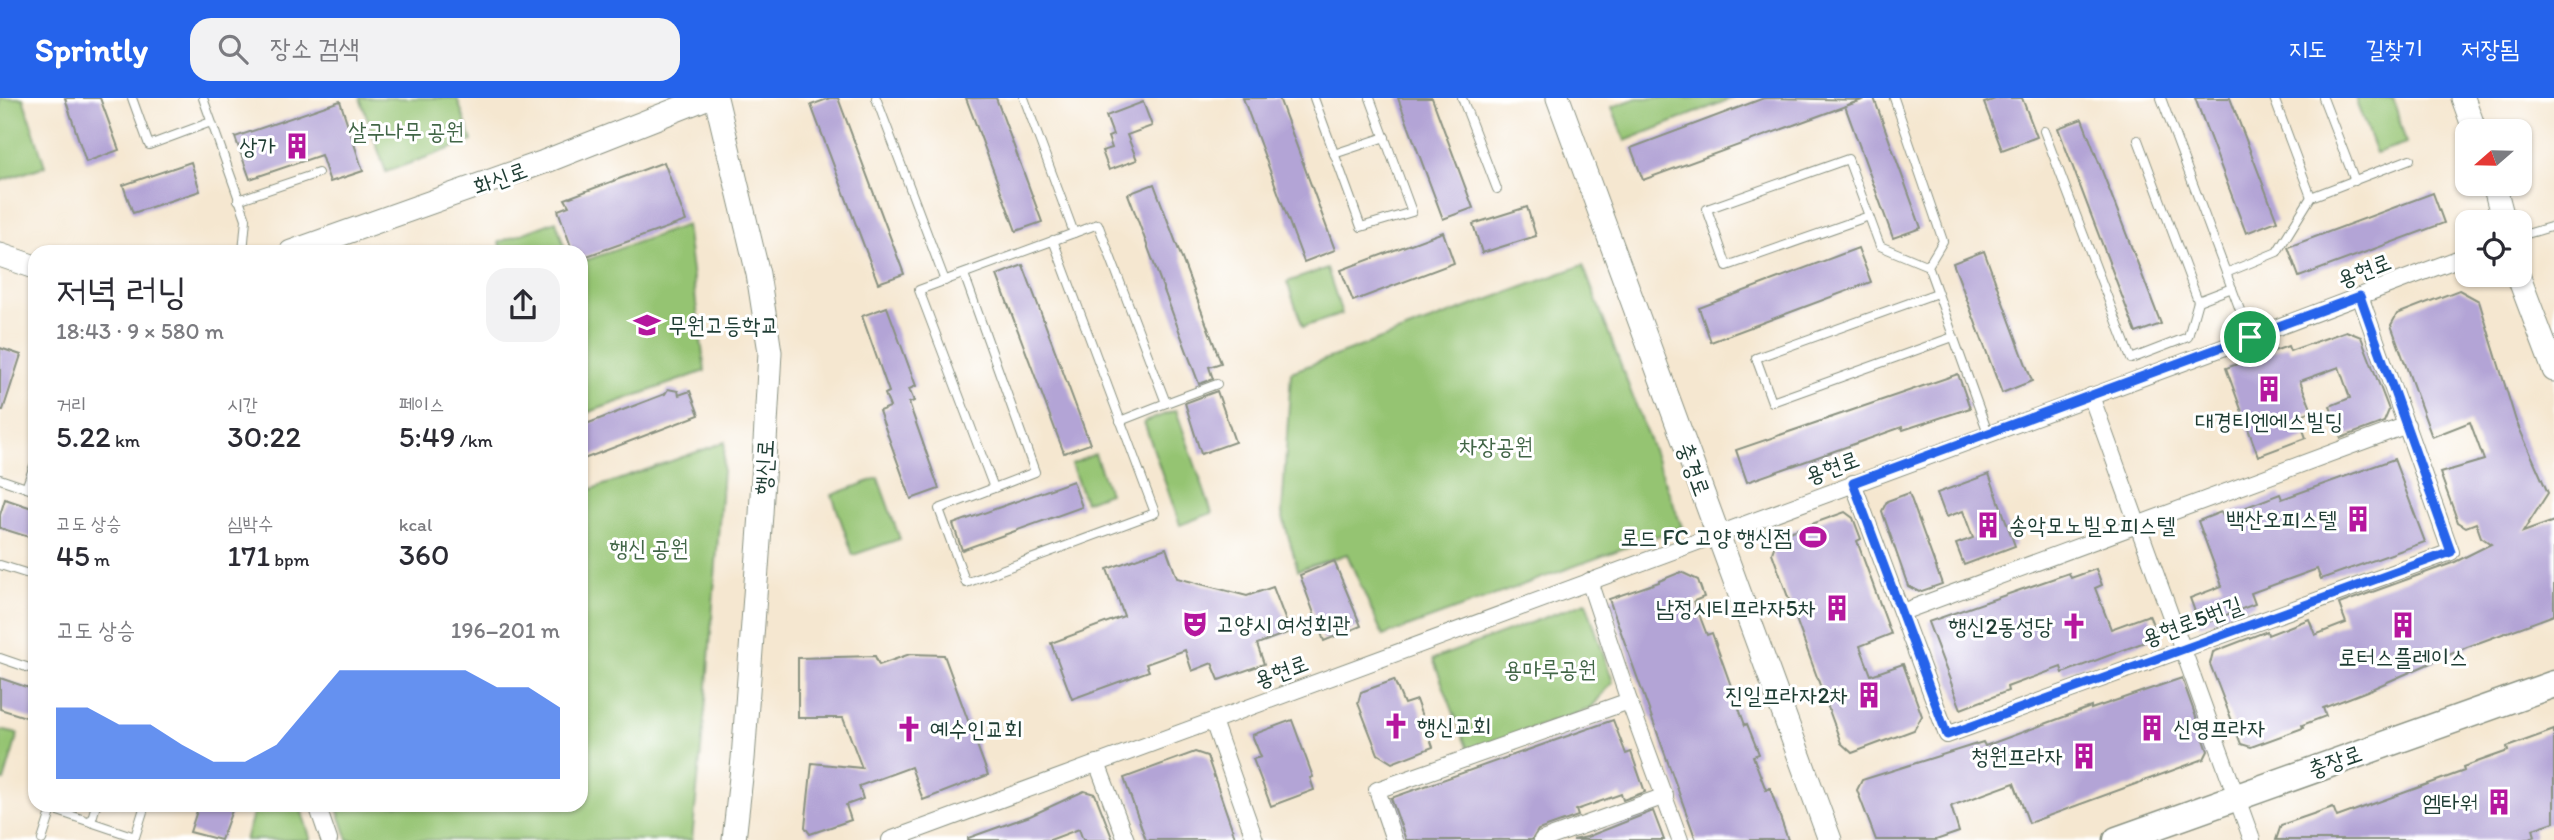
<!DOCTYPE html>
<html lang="ko">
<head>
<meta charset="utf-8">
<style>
  body { margin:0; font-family:Itim,"Poor Story",sans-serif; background:#f2f2f3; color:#2b2b33; height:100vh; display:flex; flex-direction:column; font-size:26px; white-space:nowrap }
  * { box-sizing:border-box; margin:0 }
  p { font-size:23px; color:#7c7c81 }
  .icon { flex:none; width:38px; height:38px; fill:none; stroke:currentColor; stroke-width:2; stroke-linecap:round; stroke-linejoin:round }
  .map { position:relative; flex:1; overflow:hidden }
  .side { position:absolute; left:28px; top:147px; width:560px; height:567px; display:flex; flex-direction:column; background:#fff; border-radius:21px; box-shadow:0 2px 5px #0004 }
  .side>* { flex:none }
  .needle { width:46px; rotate:250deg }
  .tools { position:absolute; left:2455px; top:21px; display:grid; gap:14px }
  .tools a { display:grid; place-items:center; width:77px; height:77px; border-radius:14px; background:#fff; box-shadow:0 2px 5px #0004; font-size:35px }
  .pin { position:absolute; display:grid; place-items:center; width:60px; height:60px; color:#fff; margin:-30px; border:4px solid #fff; border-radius:50%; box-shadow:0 2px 7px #0007 }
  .round { display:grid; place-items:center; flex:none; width:74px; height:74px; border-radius:21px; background:#f2f2f3 }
  .overview { display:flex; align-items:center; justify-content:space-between; height:119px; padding:0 28px }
  h1 { font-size:38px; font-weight:600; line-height:52px }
  .metrics { display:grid; grid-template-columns:repeat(3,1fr); gap:10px; height:119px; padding:7px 28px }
  .metrics div { display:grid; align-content:center }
  .metrics b { font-size:30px; font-weight:600 }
  .metrics small { font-size:19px; font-weight:400 }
  .metrics p { font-size:19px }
  .chart { height:196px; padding:14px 28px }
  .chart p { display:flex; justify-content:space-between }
  .chart svg { width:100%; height:126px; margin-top:7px; fill:#2563eb; opacity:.7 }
  header { display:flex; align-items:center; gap:42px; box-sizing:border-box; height:98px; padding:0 35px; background:#2563eb; color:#fff }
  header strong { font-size:33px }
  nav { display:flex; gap:38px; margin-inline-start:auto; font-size:24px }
  .search { width:490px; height:63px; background:#f2f2f3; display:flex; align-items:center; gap:18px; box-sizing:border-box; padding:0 24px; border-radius:21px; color:#7c7c81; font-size:26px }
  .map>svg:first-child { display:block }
  .green { fill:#95c472; stroke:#5a8053; stroke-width:2 }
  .building { fill:#b3a4d6 }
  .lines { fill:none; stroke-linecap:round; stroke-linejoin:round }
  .service-casing { stroke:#8a9282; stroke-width:10 }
  .minor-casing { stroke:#8a9282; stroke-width:18 }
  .secondary-casing { stroke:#8a9282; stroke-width:25 }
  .primary-casing { stroke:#8a9282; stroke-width:29 }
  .service { stroke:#fff; stroke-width:8 }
  .minor { stroke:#fff; stroke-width:16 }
  .secondary { stroke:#fff; stroke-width:23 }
  .primary { stroke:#fff; stroke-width:26 }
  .route-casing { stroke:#fff; stroke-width:14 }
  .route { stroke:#2563eb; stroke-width:9 }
  .labels { text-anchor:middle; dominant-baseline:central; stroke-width:6; stroke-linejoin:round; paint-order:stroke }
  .park-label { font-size:23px; fill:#426647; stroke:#fff }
  .poi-label { font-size:23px; fill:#1f3d34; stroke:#fff; text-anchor:end }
  .street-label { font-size:23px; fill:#1f3d34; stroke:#fff }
</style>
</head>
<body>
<header>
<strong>Sprintly</strong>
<div class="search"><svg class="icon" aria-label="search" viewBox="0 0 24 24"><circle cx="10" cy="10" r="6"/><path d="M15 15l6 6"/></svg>장소 검색</div>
<nav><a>지도</a><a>길찾기</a><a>저장됨</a></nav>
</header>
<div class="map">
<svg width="2554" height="742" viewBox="0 0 2554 742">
  <rect width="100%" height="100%" fill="#fff"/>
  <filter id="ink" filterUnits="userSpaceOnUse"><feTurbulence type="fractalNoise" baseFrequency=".0143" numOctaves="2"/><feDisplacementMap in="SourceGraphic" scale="14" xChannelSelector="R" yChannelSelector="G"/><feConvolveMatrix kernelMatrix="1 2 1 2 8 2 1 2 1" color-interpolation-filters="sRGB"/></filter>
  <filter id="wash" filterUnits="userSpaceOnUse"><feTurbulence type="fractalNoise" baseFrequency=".00686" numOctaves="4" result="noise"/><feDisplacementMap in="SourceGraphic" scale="28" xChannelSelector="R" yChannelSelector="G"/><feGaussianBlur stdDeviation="1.57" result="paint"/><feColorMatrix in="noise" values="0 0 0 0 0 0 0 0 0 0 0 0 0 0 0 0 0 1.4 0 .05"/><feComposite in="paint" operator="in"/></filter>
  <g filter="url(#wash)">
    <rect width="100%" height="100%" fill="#f5e7d0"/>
    <!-- green -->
    <g class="green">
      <polygon points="0,0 23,0 45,68 0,83"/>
      <polygon points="360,0 457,0 472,43 386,74"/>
      <polygon points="1637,0 1733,0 1625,43 1612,9"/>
      <polygon points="2355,0 2393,0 2406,45 2376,55"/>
      <polygon points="556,123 566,154 502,154 499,144"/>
      <polygon points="686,127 705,273 581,317 581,164"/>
      <polygon points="1583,167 1682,429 1383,538 1347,456 1298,472 1282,416 1291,274"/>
      <polygon points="1327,170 1342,216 1303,229 1287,184"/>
      <polygon points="1176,312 1212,415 1180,427 1144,324"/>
      <polygon points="725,344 706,602 692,742 348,742 336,707 581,707 581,395"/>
      <polygon points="1095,356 1109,395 1085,404 1071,366"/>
      <polygon points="878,380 900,441 853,457 832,397"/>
      <polygon points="1586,504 1613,584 1590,611 1468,652 1433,561"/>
      <polygon points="0,632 18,636 4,683 0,682"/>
      <polygon points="256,707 302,707 301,711 311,742 245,742"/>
    </g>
    <g id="blocks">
      <!-- building -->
      <g class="building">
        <polygon points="65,0 100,0 119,52 86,64"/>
        <polygon points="830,0 838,0 904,176 878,185 811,7"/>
        <polygon points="966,0 996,0 1042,124 1016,133"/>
        <polygon points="1243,0 1279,0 1335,152 1304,164"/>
        <polygon points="1398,0 1432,0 1473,110 1443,121"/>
        <polygon points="1764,0 1862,2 1643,82 1631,50"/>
        <polygon points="1867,0 1874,0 1921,130 1893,140 1845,8"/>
        <polygon points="1998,0 2022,0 2037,39 2002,52 1984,5"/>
        <polygon points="2195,0 2230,0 2277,123 2246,135"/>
        <polygon points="340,3 363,73 330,84 321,57 250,81 235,39"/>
        <polygon points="1143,4 1152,28 1127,37 1137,62 1109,72 1102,53 1112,50 1108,39 1113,37 1106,18"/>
        <polygon points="2082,21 2161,226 2136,235 2058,30"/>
        <polygon points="191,64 200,93 133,115 123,87"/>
        <polygon points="664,64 686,123 581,160 581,154 573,154 558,112 569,108 565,101"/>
        <polygon points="1154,86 1221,265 1209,269 1213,281 1199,286 1128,96"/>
        <polygon points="2433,95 2444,125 2299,179 2288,149"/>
        <polygon points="1527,109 1536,138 1482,155 1473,126"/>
        <polygon points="1443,134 1454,165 1353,203 1341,172"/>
        <polygon points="1858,150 1871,184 1711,244 1699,210"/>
        <polygon points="1984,153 2032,283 2002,295 1953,165"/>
        <polygon points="1023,167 1090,346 1064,355 997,177"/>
        <polygon points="2459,192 2479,203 2516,323 2548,395 2523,434 2554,423 2554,517 2467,549 2367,593 2323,610 2326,618 2302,627 2303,630 2251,649 2241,646 2210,566 2213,554 2267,533 2268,537 2309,521 2315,537 2346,525 2339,506 2455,464 2491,446 2481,439 2476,425 2466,429 2458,424 2440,375 2484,362 2470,324 2432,339 2391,227 2397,216"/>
        <polygon points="887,209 916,288 909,291 914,303 909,305 939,391 911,401 879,313 890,309 885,296 889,294 862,218"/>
        <polygon points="2346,233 2361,239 2389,312 2384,324 2341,340 2330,308 2350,300 2339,269 2300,283 2312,313 2298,318 2306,340 2258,358 2226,270 2288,248 2290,253"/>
        <polygon points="0,250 21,257 3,312 0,312"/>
        <polygon points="1958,276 1970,310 1903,332 1902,329 1747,384 1736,352"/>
        <polygon points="668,291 678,293 679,297 690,293 699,317 581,362 581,328 665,296"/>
        <polygon points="1217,293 1235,344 1201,356 1185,305"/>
        <polygon points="2394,361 2425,444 2321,481 2317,471 2251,495 2255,506 2200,527 2190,500 2222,488 2198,423 2221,414 2223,418 2280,396 2282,401"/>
        <polygon points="1989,376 2015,448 1964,467 1956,446 1973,440 1963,413 1946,419 1937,395"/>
        <polygon points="1073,383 1082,409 962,452 953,426"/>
        <polygon points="1909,395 1942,486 1919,494 1908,488 1882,413 1887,403"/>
        <polygon points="5,401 35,411 35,441 0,430 0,417"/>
        <polygon points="1845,414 1853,420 1861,441 1857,443 1891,536 1860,548 1871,577 1903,566 1922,618 1914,632 1852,655 1841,645 1772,455 1778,438"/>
        <polygon points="1166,450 1177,480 1247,498 1273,489 1290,534 1257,546 1264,566 1219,582 1212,565 1192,573 1185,552 1146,566 1149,573 1072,601 1051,545 1124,518 1107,471"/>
        <polygon points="1334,463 1361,528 1324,543 1300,477"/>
        <polygon points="2096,471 2102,487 2095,490 2111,531 2149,517 2158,539 2063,575 2061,569 2007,589 2008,593 1961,611 1928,524 2069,475 2071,480"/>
        <polygon points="1681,474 1698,482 1704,499 1694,503 1707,537 1712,535 1745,627 1747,626 1759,656 1753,658 1766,692 1770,690 1788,742 1696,742 1609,501 1659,484 1659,483"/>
        <polygon points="910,556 944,557 988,677 923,702 911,669 859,688 863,701 846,707 851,722 810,736 805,729 812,665 862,670 843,620 798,620 798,560 875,558 879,567"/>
        <polygon points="0,580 35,592 35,622 0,611"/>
        <polygon points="2182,580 2208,653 2204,661 2029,725 2014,685 1951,708 1959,734 1936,742 1876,742 1857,692 1862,682 1983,644 1985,648 2091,609 2091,611"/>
        <polygon points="1394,582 1404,606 1416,602 1433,649 1392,665 1378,656 1358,605 1361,594"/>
        <polygon points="1292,622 1313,679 1310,680 1314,692 1271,708 1253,661 1261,659 1252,637"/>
        <polygon points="1613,622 1626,656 1631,654 1645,694 1623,702 1621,696 1576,712 1578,718 1538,732 1532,742 1406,742 1391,700"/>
        <polygon points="2554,632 2554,724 2533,731 2535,738 2523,742 2276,742 2281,727 2333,709 2337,719 2464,673 2463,669 2508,653 2507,649"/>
        <polygon points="1195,654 1207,658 1236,742 1146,742 1124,680"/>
        <polygon points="1084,693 1095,696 1113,742 1083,742 1079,731 1050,742 968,742 968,740 1030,718"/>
        <polygon points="199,707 234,707 221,742 190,734"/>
        <polygon points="1653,713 1664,742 1573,742 1587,739"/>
      </g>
    </g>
  </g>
  <g filter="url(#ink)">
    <use href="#blocks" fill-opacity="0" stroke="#8a9282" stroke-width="2"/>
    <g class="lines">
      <!-- service casing -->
      <g class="service-casing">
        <g id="service">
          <polyline points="132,0 149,47 211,24"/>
          <polyline points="203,0 246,121 243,154"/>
          <polyline points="876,0 945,183"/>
          <polyline points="1024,0 1074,135 919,192 994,390 939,411 966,485 1155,415 1053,142"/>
          <polyline points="1314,0 1361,129 1412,114 1370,0"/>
          <polyline points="1462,0 1497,91"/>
          <polyline points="1894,0 1943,143 1928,168"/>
          <polyline points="2161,0 2250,239"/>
          <polyline points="2274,0 2311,99"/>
          <polyline points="2323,0 2355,83"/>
          <polyline points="2044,33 2131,261 2188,239 2198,203"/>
          <polyline points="2138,42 2198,203 2232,190"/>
          <polyline points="1334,56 1385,39"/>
          <polyline points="238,102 318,75"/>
          <polyline points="1869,118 1727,168 1707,111 1848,61 1880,148 1928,168 1988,335"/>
          <polyline points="1074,135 1098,126 1166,305 1120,323"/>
          <polyline points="2520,138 2554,128"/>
          <polyline points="2226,175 2277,154 2311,99 2410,61"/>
          <polyline points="964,176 1035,374 994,390"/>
          <polyline points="1937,195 1756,260 1772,304 1953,239"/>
          <polyline points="1166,305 1217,286"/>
          <polyline points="0,381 35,393"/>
          <polyline points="26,390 35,365"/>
          <polyline points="0,467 35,478"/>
          <polyline points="0,560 35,572"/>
          <polyline points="52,711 135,739 145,707"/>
          <polyline points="91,724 96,707"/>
          <polyline points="42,742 53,708"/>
        </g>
      </g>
      <!-- minor casing -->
      <g class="minor-casing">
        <g id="minor">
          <polyline points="2091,298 2252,742"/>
          <polyline points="1853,385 1947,637 2451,454 2360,198"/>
          <polyline points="1589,483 1629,603"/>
          <polyline points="1902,514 2407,327"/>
          <polyline points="1213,623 1255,742"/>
          <polyline points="1097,665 1126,742"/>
          <polyline points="317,707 329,742"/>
          <polyline points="890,742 2236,245 2468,157"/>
          <polyline points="1394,742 1377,692 1629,603 1680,742"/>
          <polyline points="1542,742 1665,698"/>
        </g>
      </g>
      <!-- secondary casing -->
      <g class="secondary-casing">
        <g id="secondary">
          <polyline points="716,0 758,176 770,254 761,416 743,661 734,742"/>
          <polyline points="1558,0 1830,742"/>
          <polyline points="2463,0 2475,33"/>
          <polyline points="2494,86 2504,124"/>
          <polyline points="291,154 544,64 706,0"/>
          <polyline points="0,157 35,169"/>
          <polyline points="2518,177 2554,272"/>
        </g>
      </g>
      <!-- primary casing -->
      <g class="primary-casing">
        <polyline id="primary" points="2117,742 2554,586"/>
      </g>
      <!-- service -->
      <use href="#service" class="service"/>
      <!-- minor -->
      <use href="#minor" class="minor"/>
      <!-- secondary -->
      <use href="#secondary" class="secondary"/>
      <!-- primary -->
      <use href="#primary" class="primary"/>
    </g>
  </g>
  <g class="lines" filter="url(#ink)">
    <!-- route casing -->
    <g class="route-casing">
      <polygon id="route" points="2360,198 2451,454 1947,637 1853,385"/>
    </g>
    <!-- route -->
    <use href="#route" class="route"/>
  </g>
  <!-- icons -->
  <defs>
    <g id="building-bare" transform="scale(2.1)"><path d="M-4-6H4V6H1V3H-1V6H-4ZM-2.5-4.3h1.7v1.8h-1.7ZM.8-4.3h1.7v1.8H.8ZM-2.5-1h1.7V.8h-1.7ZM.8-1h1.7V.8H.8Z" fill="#b5179e" stroke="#fff" stroke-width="2.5" paint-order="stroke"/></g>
    <g id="school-bare" transform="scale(2.1)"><path d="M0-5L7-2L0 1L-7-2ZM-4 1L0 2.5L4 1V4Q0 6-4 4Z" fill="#b5179e" stroke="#fff" stroke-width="2.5" paint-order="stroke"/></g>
    <g id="stadium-bare" transform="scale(2.1)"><path d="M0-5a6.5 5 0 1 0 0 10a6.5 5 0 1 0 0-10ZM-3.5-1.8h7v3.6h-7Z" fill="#b5179e" stroke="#fff" stroke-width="2.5" paint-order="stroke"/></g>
    <g id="theatre-bare" transform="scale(2.1)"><path d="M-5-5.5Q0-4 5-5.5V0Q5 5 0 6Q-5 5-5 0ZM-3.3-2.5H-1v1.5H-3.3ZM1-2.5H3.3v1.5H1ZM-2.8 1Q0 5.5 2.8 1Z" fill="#b5179e" stroke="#fff" stroke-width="2.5" paint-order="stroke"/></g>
    <g id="church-bare" transform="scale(2.1)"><path d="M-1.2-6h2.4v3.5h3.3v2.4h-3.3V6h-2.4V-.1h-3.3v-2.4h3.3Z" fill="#b5179e" stroke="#fff" stroke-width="2.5" paint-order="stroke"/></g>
  </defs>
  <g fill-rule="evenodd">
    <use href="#building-bare" x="297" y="48"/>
    <use href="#school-bare" x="647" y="227"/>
    <use href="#building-bare" x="2269" y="291"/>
    <use href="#building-bare" x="2358" y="421"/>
    <use href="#building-bare" x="1988" y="427"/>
    <use href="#stadium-bare" x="1813" y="439"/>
    <use href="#building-bare" x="1837" y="510"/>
    <use href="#theatre-bare" x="1195" y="526"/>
    <use href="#building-bare" x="2403" y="527"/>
    <use href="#church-bare" x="2074" y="528"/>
    <use href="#building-bare" x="1869" y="597"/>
    <use href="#church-bare" x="1396" y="628"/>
    <use href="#building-bare" x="2152" y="630"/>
    <use href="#church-bare" x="909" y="631"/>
    <use href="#building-bare" x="2084" y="658"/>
    <use href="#building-bare" x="2499" y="704"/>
  </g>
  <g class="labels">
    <!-- park labels -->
    <g class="park-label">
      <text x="406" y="33">살구나무 공원</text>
      <text x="1496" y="348">차장공원</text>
      <text x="649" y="450">행신 공원</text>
      <text x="1550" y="571">용마루공원</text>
    </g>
    <!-- poi labels -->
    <g class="poi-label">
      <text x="276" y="48">상가</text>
      <text x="668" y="227" text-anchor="start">무원고등학교</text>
      <text x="2269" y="323" text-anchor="middle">대경티엔에스빌딩</text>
      <text x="2337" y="421">백산오피스텔</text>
      <text x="2009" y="427" text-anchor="start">송악모노빌오피스텔</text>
      <text x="1792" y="439">로드 FC 고양 행신점</text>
      <text x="1816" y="510">남정시티프라자5차</text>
      <text x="1216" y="526" text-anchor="start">고양시 여성회관</text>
      <text x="2053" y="528">행신2동성당</text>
      <text x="2403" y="559" text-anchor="middle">로터스플레이스</text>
      <text x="1848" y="597">진일프라자2차</text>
      <text x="1417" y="628" text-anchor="start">행신교회</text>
      <text x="2173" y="630" text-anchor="start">신영프라자</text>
      <text x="930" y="631" text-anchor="start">예수인교회</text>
      <text x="2063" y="658">청원프라자</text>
      <text x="2478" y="704">엠타워</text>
    </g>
    <!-- street labels -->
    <g class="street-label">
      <text transform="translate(500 80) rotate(-20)">화신로</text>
      <text transform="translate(2364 172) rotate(-21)">용현로</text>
      <text transform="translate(764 369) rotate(-87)">행신로</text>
      <text transform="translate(1832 369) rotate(-20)">용현로</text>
      <text transform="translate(1694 371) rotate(70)">충경로</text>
      <text transform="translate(2192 523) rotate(-20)">용현로5번길</text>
      <text transform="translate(1281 573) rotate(-20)">용현로</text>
      <text transform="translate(2335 663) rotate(-19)">충장로</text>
    </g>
  </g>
</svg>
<div class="tools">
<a><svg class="needle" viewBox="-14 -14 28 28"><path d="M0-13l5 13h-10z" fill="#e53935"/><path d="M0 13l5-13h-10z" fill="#7c7c81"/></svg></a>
<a><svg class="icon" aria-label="locate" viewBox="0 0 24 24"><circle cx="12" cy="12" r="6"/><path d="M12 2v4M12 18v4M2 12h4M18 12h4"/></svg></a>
</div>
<div class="pin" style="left:2250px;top:239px;background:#1e9e55"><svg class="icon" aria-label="arrive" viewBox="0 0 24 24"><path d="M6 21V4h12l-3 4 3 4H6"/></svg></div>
<section class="side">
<div class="overview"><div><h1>저녁 러닝</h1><p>18:43 · 9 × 580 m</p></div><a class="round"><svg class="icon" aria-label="share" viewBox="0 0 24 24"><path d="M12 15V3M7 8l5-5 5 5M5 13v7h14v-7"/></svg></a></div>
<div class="metrics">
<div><p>거리</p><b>5.22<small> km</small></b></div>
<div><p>시간</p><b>30:22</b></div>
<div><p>페이스</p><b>5:49<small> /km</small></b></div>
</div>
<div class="metrics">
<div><p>고도 상승</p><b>45<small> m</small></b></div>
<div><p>심박수</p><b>171<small> bpm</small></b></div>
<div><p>kcal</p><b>360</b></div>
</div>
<div class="chart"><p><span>고도 상승</span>196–201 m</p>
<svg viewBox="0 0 160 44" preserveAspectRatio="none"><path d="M0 44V19L10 19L20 25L30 25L40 32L50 38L60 38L70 32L80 19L90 6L100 6L110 6L120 6L130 6L140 12L150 12L160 19V44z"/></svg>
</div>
</section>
</div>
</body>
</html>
